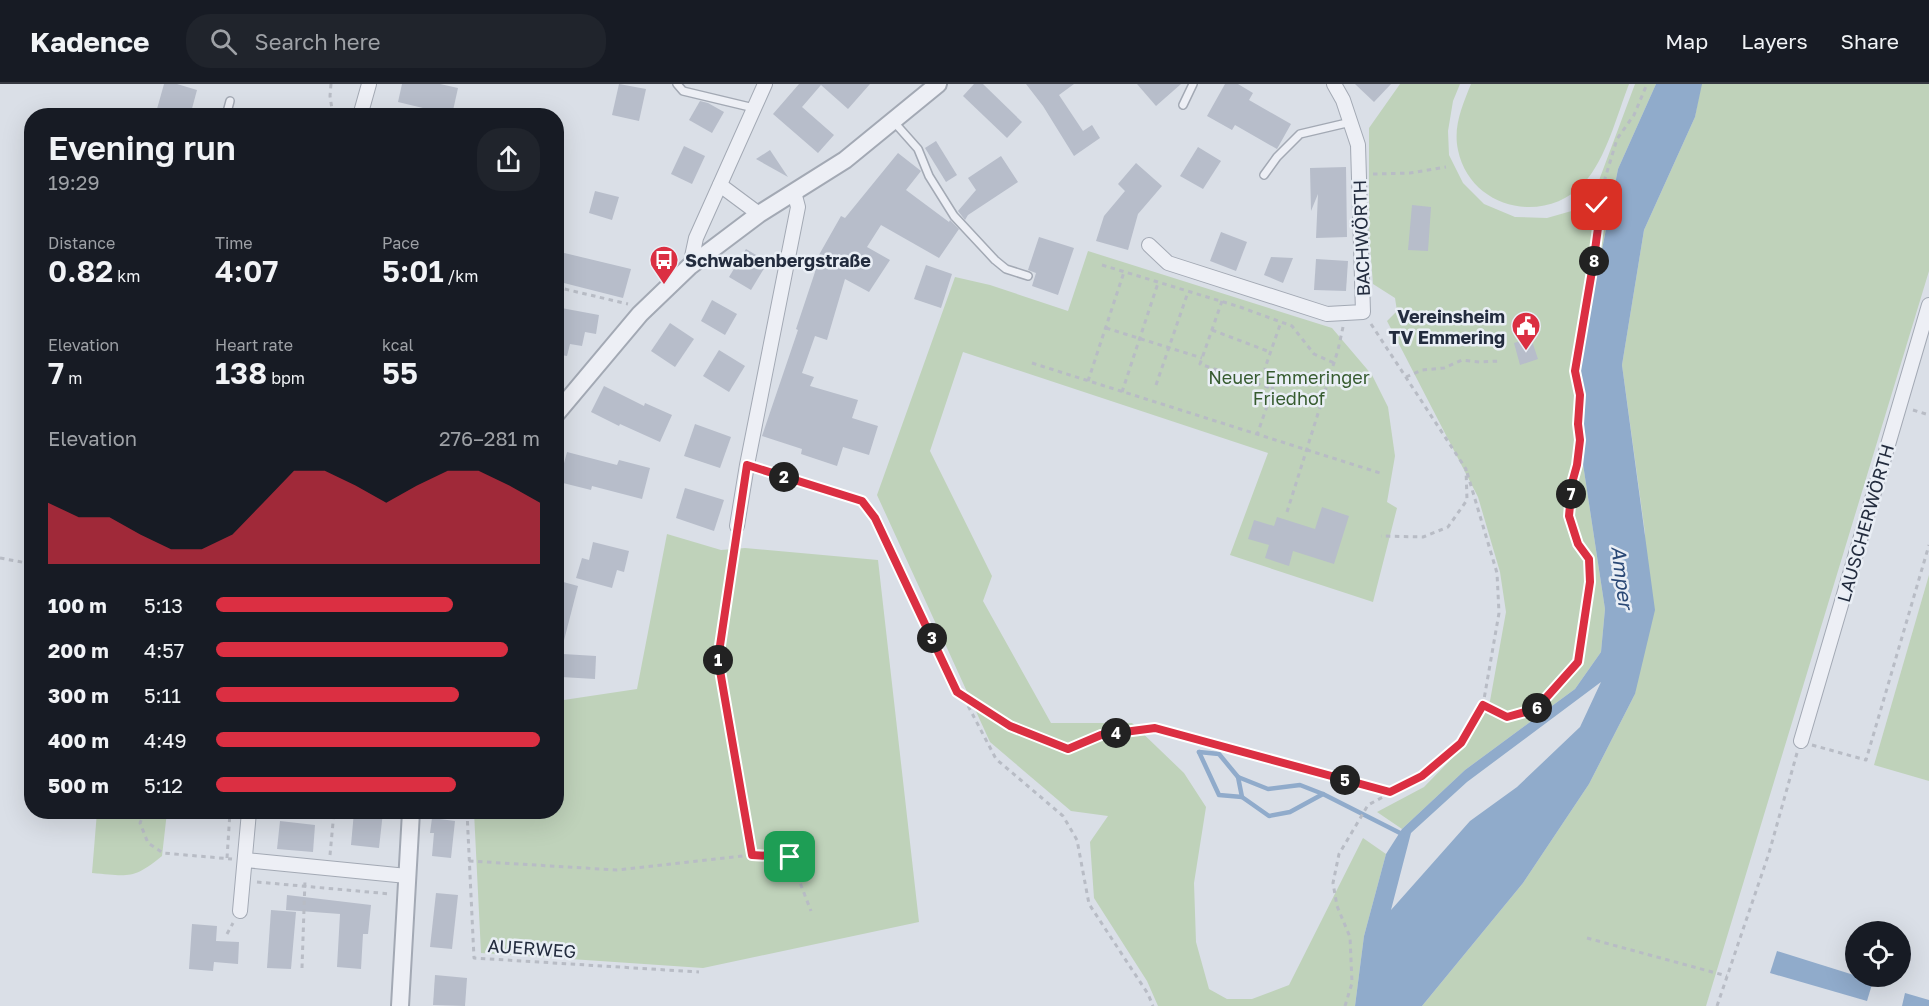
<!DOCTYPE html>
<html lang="en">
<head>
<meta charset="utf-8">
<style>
  body { margin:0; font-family:"Golos Text",sans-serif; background:#20242c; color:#f1f3f6; height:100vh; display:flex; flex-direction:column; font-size:22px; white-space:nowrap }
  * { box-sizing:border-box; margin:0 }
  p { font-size:20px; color:#9ea1a6 }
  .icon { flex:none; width:33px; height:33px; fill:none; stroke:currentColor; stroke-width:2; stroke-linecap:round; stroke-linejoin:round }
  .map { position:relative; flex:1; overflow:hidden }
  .sheet { position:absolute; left:24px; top:24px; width:540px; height:711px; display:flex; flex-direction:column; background:#171b24; border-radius:24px; box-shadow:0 6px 24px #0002 }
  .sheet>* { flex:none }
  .controls { position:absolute; left:1845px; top:837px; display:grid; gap:12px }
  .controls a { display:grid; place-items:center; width:66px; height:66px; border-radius:50%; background:#171b24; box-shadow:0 6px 24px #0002; font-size:30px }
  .pin { position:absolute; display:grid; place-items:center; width:51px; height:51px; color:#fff; margin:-26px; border-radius:12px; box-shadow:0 3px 9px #0006 }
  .km { position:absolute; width:30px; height:30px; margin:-15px; border-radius:50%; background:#222; color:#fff; font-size:16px; line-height:30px; text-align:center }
  .round { display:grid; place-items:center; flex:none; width:63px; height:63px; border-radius:24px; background:#20242c }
  .head { display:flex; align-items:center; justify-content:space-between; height:102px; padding:0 24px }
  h1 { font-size:33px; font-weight:600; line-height:45px }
  .metrics { display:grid; grid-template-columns:repeat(3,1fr); gap:9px; height:102px; padding:6px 24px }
  .metrics div { display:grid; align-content:center }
  .metrics b { font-size:30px; font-weight:600 }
  .metrics small { font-size:16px; font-weight:400 }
  .metrics p { font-size:16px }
  .chart { height:168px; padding:12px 24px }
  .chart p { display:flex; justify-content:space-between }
  .chart svg { width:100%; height:108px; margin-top:6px; fill:#db2f42; opacity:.7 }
  ul { padding:0 24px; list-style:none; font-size:20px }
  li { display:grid; grid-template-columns:96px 72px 1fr; align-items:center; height:45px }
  li i { height:15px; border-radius:8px; background:#db2f42 }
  header { display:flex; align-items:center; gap:36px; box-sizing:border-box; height:84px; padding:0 30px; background:#171b24; border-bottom:2px solid #363941 }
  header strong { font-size:28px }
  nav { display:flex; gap:33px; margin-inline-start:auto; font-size:21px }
  .search { width:420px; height:54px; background:#20242c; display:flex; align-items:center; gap:15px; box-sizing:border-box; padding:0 21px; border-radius:24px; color:#9ea1a6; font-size:22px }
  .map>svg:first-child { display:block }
  .green { fill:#bfd2ba }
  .water { fill:#90abcb; fill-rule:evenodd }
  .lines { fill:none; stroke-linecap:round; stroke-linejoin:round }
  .stream { stroke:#90abcb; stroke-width:4.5 }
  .building { fill:#b7bdca }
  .service-casing { stroke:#a3a9b4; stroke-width:10 }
  .minor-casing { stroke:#a3a9b4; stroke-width:16 }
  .tertiary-casing { stroke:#a3a9b4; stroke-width:20 }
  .path { stroke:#b8bcc5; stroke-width:3; stroke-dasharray:4.5 4.5; stroke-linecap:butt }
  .service { stroke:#edeff5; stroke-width:7 }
  .minor { stroke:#edeff5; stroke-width:14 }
  .tertiary { stroke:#edeff5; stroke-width:16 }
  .route-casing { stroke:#fff; stroke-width:12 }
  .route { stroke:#db2f42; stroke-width:8 }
  .labels { text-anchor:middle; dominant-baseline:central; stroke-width:5; stroke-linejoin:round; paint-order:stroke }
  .street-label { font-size:18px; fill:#232c3e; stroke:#e9eef5 }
  .poi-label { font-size:18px; font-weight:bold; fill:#232c3e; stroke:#e9eef5; text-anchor:start }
  .park-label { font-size:18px; fill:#365b2f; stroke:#e9eef5 }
  .water-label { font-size:20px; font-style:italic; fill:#2a4875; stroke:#e9eef5 }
</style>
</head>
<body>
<header>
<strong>Kadence</strong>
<div class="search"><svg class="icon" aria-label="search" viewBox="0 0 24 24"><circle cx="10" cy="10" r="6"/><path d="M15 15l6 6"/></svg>Search here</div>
<nav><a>Map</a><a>Layers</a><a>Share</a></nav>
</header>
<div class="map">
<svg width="1929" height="922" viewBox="0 0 1929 922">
  <rect width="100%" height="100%" fill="#dadfe7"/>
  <!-- green -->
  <g class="green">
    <polygon points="1400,0 1460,0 1453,17 1448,47 1449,71 1463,99 1484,120 1515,133 1547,134 1575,126 1595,107 1635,0 1656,0 1618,85 1581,271 1580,288 1584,310 1582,341 1583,380 1605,525 1601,568 1575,605 1465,686 1402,745 1377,728 1424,703 1466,660 1490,617 1506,528 1500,488 1478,413 1387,237 1397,227 1395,214 1373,200 1369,150 1369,44"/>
    <path d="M1471 0H1629C1617 31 1606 75 1584 99 1545 142 1470 125 1458 66 1453 43 1462 22 1471 0Z"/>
    <polygon points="1701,0 1929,0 1929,187 1706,922 1422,922 1523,799 1589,700 1635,610 1645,449 1622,281 1644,146 1695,33"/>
    <polygon points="1088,167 1332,244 1372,291 1388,323 1395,372 1387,418 1397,424 1373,518 1230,471 1268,369 963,268 930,367 992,492 983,517 1051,639 1132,639 1184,689 1206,723 1194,799 1196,858 1209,905 1227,915 1252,915 1289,901 1363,754 1386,770 1364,852 1355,922 1158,922 1147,897 1094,814 1090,758 1108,732 1071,727 990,658 877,411 955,193 990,201 1068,227"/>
    <polygon points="667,450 721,466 745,464 878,476 919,838 703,884 481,869 474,728 556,728 557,617 637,605"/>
    <polygon points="1929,491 1929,697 1874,681"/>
    <path d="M97 728H167L162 772C133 796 128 792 92 789Z"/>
  </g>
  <!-- water -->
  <g class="water">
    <path d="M1656 0H1702L1695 33 1644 146 1622 281 1655 526 1635 610 1589 700 1523 799 1422 922H1355L1364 852 1386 770 1402 745 1465 686 1575 605 1601 568 1605 525 1583 380 1582 341 1584 310 1580 288 1581 271 1618 85ZM1601 598 1580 643 1517 703 1470 737 1391 826 1411 749 1467 698Z"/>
    <polygon points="1777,867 1873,897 1867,917 1770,889"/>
    <polygon points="1905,909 1929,916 1929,922 1902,922"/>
  </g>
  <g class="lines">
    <!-- stream -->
    <g class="stream">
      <polyline points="1199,668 1219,670 1238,693 1268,705 1300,701 1323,710 1402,750 1401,753"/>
      <polyline points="1199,668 1219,711 1242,713 1269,732 1290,728 1323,710"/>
      <polyline points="1238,693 1242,713"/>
    </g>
  </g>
  <!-- building -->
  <g class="building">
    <polygon points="164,0 177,0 197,6 190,32 155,32"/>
    <polygon points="402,0 440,0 458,4 452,31 398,18"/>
    <polygon points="619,0 646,5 639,37 612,31"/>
    <polygon points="799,0 870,0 848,25 821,1 802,23 834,51 818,69 773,30"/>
    <polygon points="974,0 983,0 1022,38 1007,54 963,12"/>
    <polygon points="1026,0 1074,0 1059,11 1083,47 1092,41 1100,54 1074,72 1043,22"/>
    <polygon points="1137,0 1181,0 1156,22"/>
    <polygon points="1225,0 1238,0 1253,9 1249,16 1291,40 1277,65 1235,41 1232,46 1207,32"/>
    <polygon points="1355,0 1391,0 1374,18"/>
    <polygon points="700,17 708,19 724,28 712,49 689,36"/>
    <polygon points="936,57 957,91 946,98 925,64"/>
    <polygon points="684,62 705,72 692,100 671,90"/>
    <polygon points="1198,63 1221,77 1203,105 1180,92"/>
    <polygon points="770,66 788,93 756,75"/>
    <polygon points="898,69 921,87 906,106 949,138 950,136 959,145 939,174 881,141 867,163 890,176 869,208 845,195 827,256 815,252 802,289 814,293 810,302 858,316 852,334 878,342 869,371 843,363 837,382 801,370 802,365 762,352 798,246 796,245 815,188 811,185 841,132 845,134"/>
    <polygon points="1001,72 1018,98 968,131 965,136 958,127 976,106 968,94"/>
    <polygon points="1136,79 1162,102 1138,130 1128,166 1096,157 1104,132 1125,107 1118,100"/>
    <polygon points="1346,83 1347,153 1316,154 1318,110 1311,127 1310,84"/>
    <polygon points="595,107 619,113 612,136 589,129"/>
    <polygon points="1412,121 1431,123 1428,167 1408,166"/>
    <polygon points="1221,148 1247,158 1236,187 1210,177"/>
    <polygon points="1039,153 1074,164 1058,211 1032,202 1036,189 1028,186"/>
    <polygon points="746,165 768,178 751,206 729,193"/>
    <polygon points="556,167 631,185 623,214 556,197"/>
    <polygon points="1271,173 1293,174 1283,199 1264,191"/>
    <polygon points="1316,175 1348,177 1346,207 1314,206"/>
    <polygon points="926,181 952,190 941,224 914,215"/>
    <polygon points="712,216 737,230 725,251 701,237"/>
    <polygon points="556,223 599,231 596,250 585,248 582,262 570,260 567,272 556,270"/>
    <polygon points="670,239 694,255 675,283 651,267"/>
    <polygon points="1531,254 1538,275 1520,281 1514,259"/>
    <polygon points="719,266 745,282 729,308 703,292"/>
    <polygon points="604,302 644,322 645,319 672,331 660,358 620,340 619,342 591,328"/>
    <polygon points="695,340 731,353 720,384 684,372"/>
    <polygon points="567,368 617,381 619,376 650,384 642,415 592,402 591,406 559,398"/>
    <polygon points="685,404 724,416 714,447 676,434"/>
    <polygon points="1322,423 1349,432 1334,480 1293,467 1289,482 1265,474 1269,461 1248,455 1254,436 1274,442 1277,433 1315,445"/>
    <polygon points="593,458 629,467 624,488 617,486 612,504 576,494 582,474 589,476"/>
    <polygon points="556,496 578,502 561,568 556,568"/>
    <polygon points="563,570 596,572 595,595 561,593"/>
    <polygon points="354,728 383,728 379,764 351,761"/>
    <polygon points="432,734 455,737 451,774 432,772 434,749 430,749"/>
    <polygon points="280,737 315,741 313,768 277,765"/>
    <polygon points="436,809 458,811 452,865 430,863"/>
    <polygon points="287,811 371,821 368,850 363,850 361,885 337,883 340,830 286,826"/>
    <polygon points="271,826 296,828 291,885 267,884"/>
    <polygon points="192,840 217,842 216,857 239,858 238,880 214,878 213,887 189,885"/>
    <polygon points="435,891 467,894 465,922 433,921"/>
  </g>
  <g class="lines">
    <!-- service casing -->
    <g class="service-casing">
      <g id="service">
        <polyline points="677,0 683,7 754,24"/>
        <polyline points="1183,21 1193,0"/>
        <polyline points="226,32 230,17"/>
        <polyline points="894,38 918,65 929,92 954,132 995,176 1006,185 1028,192"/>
        <polyline points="1264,91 1277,73 1300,50 1351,38"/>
      </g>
    </g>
    <!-- minor casing -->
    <g class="minor-casing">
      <g id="minor">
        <polyline points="360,32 369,0"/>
        <polyline points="720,101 759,130"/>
        <polyline points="1149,161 1168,179 1327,230 1363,228 1358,61 1343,16 1334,0"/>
        <polyline points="690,182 696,154 765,0"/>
        <polyline points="737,442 747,381 798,123 794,108"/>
        <polyline points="556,446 556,447"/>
        <polyline points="1801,657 1929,221"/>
        <polyline points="245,776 407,792"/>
        <polyline points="240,827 249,728"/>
      </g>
    </g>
    <!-- tertiary casing -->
    <g class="tertiary-casing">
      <g id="tertiary">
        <polyline points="556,330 640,230 690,182 759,130 845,76 938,0"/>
        <polyline points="400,922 411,728"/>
      </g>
    </g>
    <!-- path -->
    <g class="path">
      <polyline points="331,0 330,12 333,32"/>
      <polyline points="1373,90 1410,89 1446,83"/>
      <polyline points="1102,181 1240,223 1292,242 1314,270 1334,279"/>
      <polyline points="556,203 628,220"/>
      <polyline points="1222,217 1200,280 1273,305 1257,351"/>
      <polyline points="1371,240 1466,385 1467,416 1448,443 1423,453 1381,452"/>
      <polyline points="1106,244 1202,274"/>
      <polyline points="1212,246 1270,268"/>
      <polyline points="1032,279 1380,389"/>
      <polyline points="1406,293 1422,286 1444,284 1462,276 1480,278 1500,277"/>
      <polyline points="1088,297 1124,188"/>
      <polyline points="1156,301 1188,208"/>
      <polyline points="1273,305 1265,284 1281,238"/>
      <polyline points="1122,308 1158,199"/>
      <polyline points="1913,326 1929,331"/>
      <polyline points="760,385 862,417 875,434 957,608 1010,642 1068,665 1101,651 1155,644 1390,708"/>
      <polyline points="1287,428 1338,266 1343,243"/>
      <polyline points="735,456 718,575 752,771"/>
      <polyline points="0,474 32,480"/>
      <polyline points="964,614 996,675 1063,732 1077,756 1089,820 1148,910 1153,922"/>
      <polyline points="1483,621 1507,633 1536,625 1578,577 1585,541 1590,498 1589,475 1578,460 1569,432 1572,399 1577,381 1580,355 1578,340 1580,311 1575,287 1593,181 1600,129 1597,121 1617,55 1634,31 1647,0"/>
      <polyline points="1812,661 1866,676 1929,461"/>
      <polyline points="145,728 140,739 148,759 163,769 232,775"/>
      <polyline points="467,728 474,874 699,888"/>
      <polyline points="330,771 334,728"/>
      <polyline points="227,774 230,728"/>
      <polyline points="469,777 617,786 752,771 790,773 811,827"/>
      <polyline points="257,798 391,810"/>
      <polyline points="227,850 233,839"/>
      <polyline points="1587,854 1727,892"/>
      <polyline points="302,884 305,796"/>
      <polyline points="1345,922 1352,899 1350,853 1337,822 1333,799 1339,770 1368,721 1422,692 1461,659 1483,621 1499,529 1497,489 1466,385"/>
      <polyline points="1717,922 1769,769 1797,669"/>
    </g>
    <!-- service -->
    <use href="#service" class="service"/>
    <!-- minor -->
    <use href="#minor" class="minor"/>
    <!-- tertiary -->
    <use href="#tertiary" class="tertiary"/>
  </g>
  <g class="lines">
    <!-- route casing -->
    <g class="route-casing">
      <polyline id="route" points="790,773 752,771 718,575 747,381 862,417 875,434 957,608 1010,642 1068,665 1101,651 1155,644 1390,708 1422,692 1461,659 1483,621 1507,633 1536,625 1578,578 1590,498 1589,475 1578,460 1569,432 1572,399 1577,381 1580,356 1578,340 1580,311 1575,287 1593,181 1600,129 1597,121"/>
    </g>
    <!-- route -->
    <use href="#route" class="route"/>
  </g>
  <!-- icons -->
  <defs>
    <g id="bus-pin" transform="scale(1.5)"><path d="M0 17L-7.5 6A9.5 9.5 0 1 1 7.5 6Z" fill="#db2f42" stroke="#e9eef5"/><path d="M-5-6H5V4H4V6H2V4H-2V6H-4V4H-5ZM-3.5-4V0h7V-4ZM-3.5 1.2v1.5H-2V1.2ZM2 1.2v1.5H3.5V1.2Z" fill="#fff"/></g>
    <g id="civic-pin" transform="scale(1.5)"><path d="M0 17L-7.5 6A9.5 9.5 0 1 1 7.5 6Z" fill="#db2f42" stroke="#e9eef5"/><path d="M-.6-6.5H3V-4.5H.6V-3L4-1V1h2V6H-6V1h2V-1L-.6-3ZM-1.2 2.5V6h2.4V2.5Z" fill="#fff"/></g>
  </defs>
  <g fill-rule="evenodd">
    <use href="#bus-pin" x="664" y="176"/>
    <use href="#civic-pin" x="1526" y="242"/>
  </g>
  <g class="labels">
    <!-- street labels -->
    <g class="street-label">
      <text transform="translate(1361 154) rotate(-92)">BACHWÖRTH</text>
      <text transform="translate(1865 439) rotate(-74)">LAUSCHERWÖRTH</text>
      <text transform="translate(532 864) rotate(4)">AUERWEG</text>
    </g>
    <!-- poi labels -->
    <g class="poi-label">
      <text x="685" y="176">Schwabenbergstraße</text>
      <text x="1505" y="232" text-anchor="end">Vereinsheim<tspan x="1505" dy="21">TV Emmering</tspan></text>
    </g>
    <!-- park labels -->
    <g class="park-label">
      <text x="1289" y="293">Neuer Emmeringer<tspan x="1289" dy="21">Friedhof</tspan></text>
    </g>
    <!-- water labels -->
    <g class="water-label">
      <text transform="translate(1623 493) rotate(83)">Amper</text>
    </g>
  </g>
</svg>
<div class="controls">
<a><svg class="icon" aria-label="locate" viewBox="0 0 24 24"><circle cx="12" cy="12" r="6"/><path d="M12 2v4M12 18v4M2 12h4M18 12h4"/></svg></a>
</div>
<div class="pin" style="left:790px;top:773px;background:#1e9e55"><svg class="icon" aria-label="arrive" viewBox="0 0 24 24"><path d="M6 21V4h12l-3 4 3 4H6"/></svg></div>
<div class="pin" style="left:1597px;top:121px;background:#d93025"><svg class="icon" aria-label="check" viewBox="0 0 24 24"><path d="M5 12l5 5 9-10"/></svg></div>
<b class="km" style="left:718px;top:576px">1</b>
<b class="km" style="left:784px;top:393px">2</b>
<b class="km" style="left:932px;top:554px">3</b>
<b class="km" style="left:1116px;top:649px">4</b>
<b class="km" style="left:1345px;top:696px">5</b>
<b class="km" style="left:1537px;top:624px">6</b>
<b class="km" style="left:1571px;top:410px">7</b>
<b class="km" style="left:1594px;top:177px">8</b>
<section class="sheet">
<div class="head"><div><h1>Evening run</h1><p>19:29</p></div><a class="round"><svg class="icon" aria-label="share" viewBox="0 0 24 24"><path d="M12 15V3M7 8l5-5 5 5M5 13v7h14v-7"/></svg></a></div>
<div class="metrics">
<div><p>Distance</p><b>0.82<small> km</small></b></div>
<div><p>Time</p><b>4:07</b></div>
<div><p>Pace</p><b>5:01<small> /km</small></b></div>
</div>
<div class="metrics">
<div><p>Elevation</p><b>7<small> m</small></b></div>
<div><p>Heart rate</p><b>138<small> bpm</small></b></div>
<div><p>kcal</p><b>55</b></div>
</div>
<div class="chart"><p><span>Elevation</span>276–281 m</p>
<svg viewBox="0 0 160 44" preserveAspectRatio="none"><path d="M0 44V19L10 25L20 25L30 32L40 38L50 38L60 32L70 19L80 6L90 6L100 12L110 19L120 12L130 6L140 6L150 12L160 19V44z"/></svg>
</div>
<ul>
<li><b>100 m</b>5:13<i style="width:73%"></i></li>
<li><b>200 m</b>4:57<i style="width:90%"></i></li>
<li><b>300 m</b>5:11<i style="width:75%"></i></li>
<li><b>400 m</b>4:49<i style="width:100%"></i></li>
<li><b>500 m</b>5:12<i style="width:74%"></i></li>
</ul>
</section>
</div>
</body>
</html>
